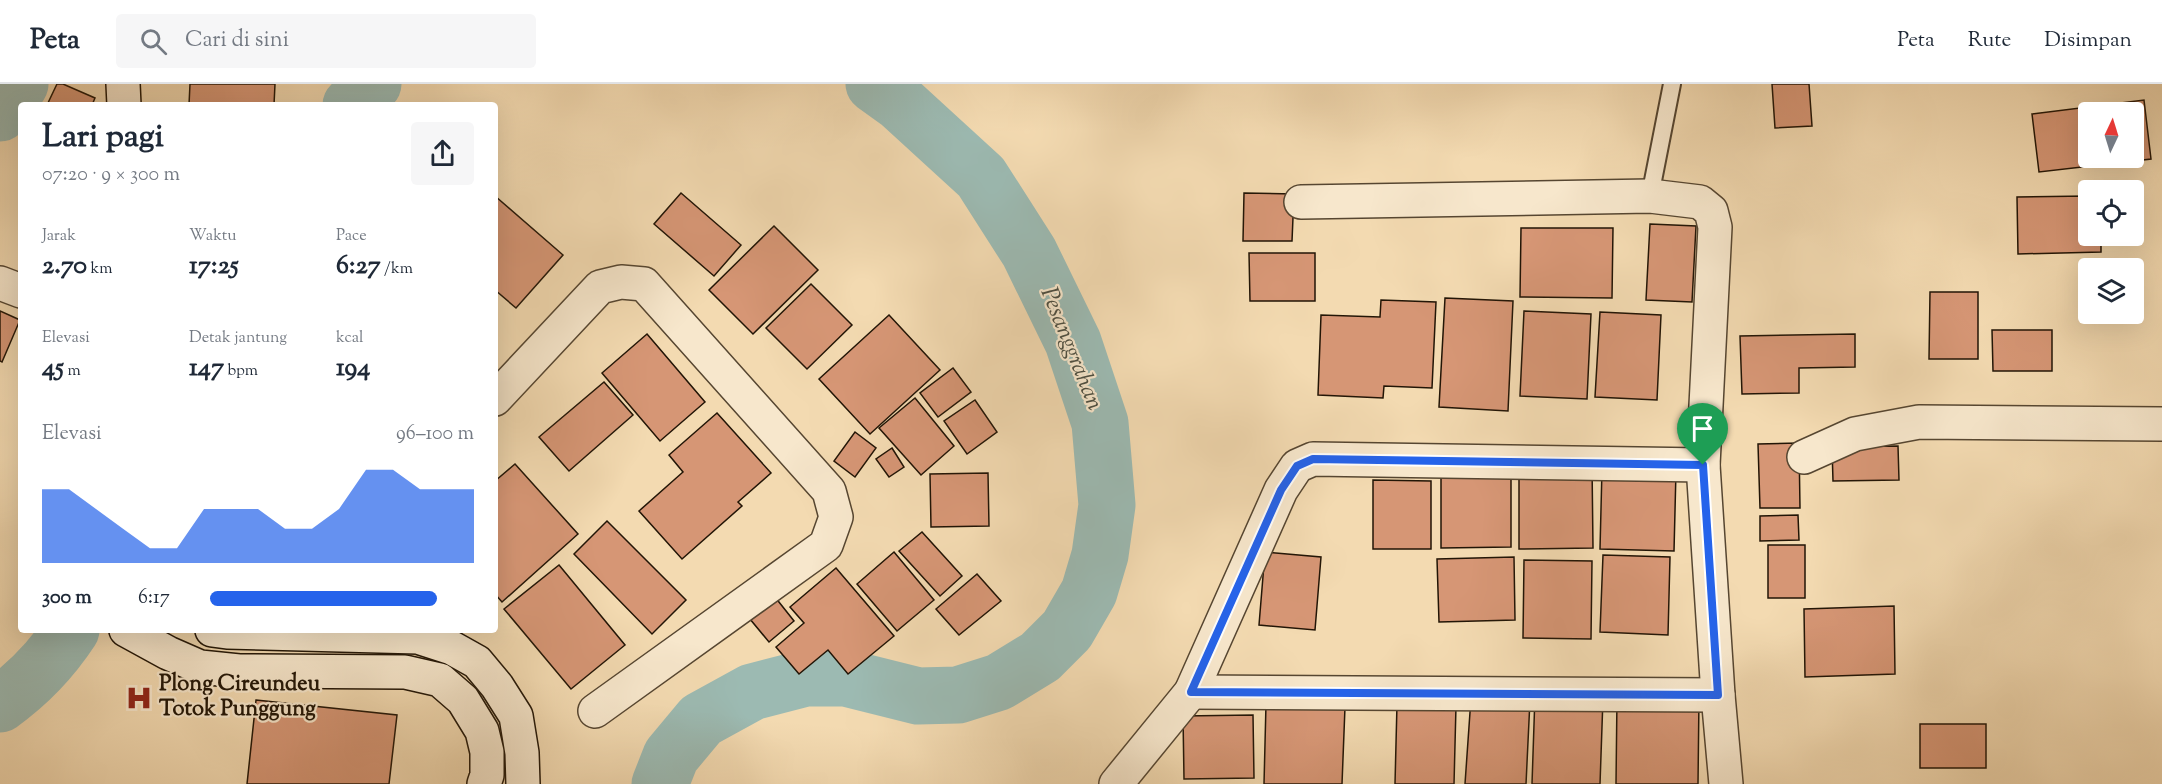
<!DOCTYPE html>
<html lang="id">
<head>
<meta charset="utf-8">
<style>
  body { margin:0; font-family:"Sorts Mill Goudy",serif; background:#f6f6f7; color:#1f2937; height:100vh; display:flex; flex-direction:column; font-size:22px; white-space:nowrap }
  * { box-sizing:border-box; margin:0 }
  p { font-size:20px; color:#747a83 }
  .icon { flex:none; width:33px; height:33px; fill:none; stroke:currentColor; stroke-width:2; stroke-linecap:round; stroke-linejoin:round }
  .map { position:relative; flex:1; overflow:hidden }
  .sheet { position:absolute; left:18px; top:18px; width:480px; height:531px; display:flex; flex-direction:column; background:#fff; border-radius:6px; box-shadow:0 6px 24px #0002 }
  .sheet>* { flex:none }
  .needle { width:39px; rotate:4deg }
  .tools { position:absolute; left:2078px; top:18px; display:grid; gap:12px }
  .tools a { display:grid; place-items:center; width:66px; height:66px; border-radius:6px; background:#fff; box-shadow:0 6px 24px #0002; font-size:30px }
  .pin { position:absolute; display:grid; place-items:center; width:51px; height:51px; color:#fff; margin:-62px -26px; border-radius:50% 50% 50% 0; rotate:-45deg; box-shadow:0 0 6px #0007 }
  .pin .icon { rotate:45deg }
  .round { display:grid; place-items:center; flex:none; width:63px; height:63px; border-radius:6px; background:#f6f6f7 }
  .overview { display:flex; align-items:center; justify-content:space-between; height:102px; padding:0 24px }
  h1 { font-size:33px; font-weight:700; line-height:45px }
  .metrics { display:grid; grid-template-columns:repeat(3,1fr); gap:9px; height:102px; padding:6px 24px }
  .metrics div { display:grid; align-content:center }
  .metrics b { font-size:26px; font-weight:700 }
  .metrics small { font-size:16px; font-weight:400 }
  .metrics p { font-size:16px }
  .chart { height:168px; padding:12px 24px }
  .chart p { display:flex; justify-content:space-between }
  .chart svg { width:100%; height:108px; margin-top:6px; fill:#2563eb; opacity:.7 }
  ul { padding:0 24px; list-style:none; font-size:20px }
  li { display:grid; grid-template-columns:96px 72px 1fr; align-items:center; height:45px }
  li i { height:15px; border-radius:8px; background:#2563eb }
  header { display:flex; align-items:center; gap:36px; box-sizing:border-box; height:84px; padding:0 30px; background:#fff; border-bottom:2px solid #e0e1e3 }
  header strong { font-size:28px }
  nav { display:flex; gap:33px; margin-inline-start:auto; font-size:21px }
  .search { width:420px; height:54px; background:#f6f6f7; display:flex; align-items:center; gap:15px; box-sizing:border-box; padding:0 21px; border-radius:6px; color:#747a83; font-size:22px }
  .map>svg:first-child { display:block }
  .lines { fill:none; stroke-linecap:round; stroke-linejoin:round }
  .river { stroke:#9cbab2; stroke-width:57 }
  .building { fill:#d69675; stroke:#221506; stroke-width:1.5; fill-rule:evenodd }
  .service-casing { stroke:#564631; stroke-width:20 }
  .minor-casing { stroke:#564631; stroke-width:36 }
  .secondary-casing { stroke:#221506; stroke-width:36 }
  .service { stroke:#f7e7cc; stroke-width:16 }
  .minor { stroke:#f7e7cc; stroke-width:33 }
  .secondary { stroke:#f7e7cc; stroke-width:33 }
  .route-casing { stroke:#fff; stroke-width:12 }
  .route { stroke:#2563eb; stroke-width:8 }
  .labels { text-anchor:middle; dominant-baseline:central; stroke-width:4.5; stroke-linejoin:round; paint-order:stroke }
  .poi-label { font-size:22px; font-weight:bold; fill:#221506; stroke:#f7e7cc; text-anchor:start }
  .water-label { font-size:24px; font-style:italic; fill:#4d4f42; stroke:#f7e7cc }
</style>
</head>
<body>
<header>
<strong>Peta</strong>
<div class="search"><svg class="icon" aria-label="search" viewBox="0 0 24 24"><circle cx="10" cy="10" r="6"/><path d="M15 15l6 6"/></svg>Cari di sini</div>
<nav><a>Peta</a><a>Rute</a><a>Disimpan</a></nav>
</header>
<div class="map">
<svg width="2162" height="700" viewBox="0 0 2162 700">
  <rect width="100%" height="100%" fill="#f3dab1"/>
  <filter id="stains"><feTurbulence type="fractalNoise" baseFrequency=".00333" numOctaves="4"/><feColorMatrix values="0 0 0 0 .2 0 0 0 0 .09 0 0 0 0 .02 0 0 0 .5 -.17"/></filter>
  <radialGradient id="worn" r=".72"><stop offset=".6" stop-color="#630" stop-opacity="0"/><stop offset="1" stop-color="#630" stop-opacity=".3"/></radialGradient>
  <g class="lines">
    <!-- river -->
    <g class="river">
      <polyline points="351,21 373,0"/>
      <polyline points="0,29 20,0"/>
      <path d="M0 620C28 600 52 575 71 546"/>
      <polyline points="660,700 671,672 701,636 752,608 806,594 846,594 918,612 958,611 999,598 1040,573 1067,546 1089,508 1100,471 1107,421 1100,339 1073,258 1029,168 981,93 899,18 874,0"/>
    </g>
  </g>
  <!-- building -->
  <g class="building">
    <polygon points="57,0 63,0 95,14 92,21 47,21"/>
    <polygon points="190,0 275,0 274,21 189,21"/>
    <polygon points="1772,0 1809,0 1812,42 1775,44"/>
    <path d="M2144 16 2151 75 2039 88 2032 30ZM2088 28H2133V74H2088Z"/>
    <polygon points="681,109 741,161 714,192 654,140"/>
    <polygon points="1244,109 1294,110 1292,157 1243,157"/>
    <polygon points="495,112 563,171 516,224 495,206"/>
    <polygon points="2088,112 2088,152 2101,152 2101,168 2018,170 2017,113"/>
    <polygon points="1650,140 1696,142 1692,218 1646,216"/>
    <polygon points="774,142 818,186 753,250 709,206"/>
    <polygon points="1521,144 1613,144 1612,214 1520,213"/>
    <polygon points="1249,169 1315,169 1315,217 1250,217"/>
    <polygon points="811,200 852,241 807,285 766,244"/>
    <polygon points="1930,208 1978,208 1978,275 1929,275"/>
    <polygon points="1445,214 1513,217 1508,327 1439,323"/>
    <polygon points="1381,216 1436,218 1432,304 1384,302 1383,314 1318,311 1321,231 1380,233"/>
    <polygon points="0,227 20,236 2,278 0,277"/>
    <polygon points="1524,227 1591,230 1587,315 1520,312"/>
    <polygon points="1600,228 1661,231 1657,316 1595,313"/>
    <polygon points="889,231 940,286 870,350 819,295"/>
    <polygon points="1992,246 2052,246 2052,287 1993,287"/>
    <polygon points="647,250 705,318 660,357 602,289"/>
    <polygon points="1855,250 1855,283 1799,284 1799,309 1742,310 1740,252"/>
    <polygon points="953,284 971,308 938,333 920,309"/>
    <polygon points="604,298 633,331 569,387 539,353"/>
    <polygon points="915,314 954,362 921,391 879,344"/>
    <polygon points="975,316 997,348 967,370 944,337"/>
    <polygon points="717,329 771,389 738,418 742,422 682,475 639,427 683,388 669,371"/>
    <polygon points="855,348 876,364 855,393 834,377"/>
    <polygon points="1799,359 1800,424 1760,424 1758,360"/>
    <polygon points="1898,362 1899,396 1833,397 1832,363"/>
    <polygon points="892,364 904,383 889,393 876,375"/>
    <polygon points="515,380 578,450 502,518 495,510 495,397"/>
    <polygon points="1592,380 1593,464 1519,465 1519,381"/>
    <polygon points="1602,385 1676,387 1674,467 1600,465"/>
    <polygon points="988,389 989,442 931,443 930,390"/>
    <polygon points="1441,389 1511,389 1511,463 1441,464"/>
    <polygon points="1373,396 1431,397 1431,465 1373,465"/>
    <polygon points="1798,431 1799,456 1760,457 1760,432"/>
    <polygon points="607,437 686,516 652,550 574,470"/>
    <polygon points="922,448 962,492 940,512 899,467"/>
    <rect x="1768" y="461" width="37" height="53"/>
    <polygon points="894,468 934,516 897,547 857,500"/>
    <polygon points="1265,468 1321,473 1315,546 1259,541"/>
    <polygon points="1603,471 1670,473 1668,551 1600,548"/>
    <polygon points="1514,473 1515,536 1439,538 1437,475"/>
    <polygon points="1524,476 1592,477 1591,555 1523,554"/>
    <polygon points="559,481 625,561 571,605 504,525"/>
    <polygon points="836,484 894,552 848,590 828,566 799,590 776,563 804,539 790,523"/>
    <polygon points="977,490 1001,517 959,551 936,525"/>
    <polygon points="771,508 794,537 769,558 745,529"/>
    <polygon points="1894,522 1895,590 1805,593 1804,525"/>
    <polygon points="1535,611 1603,614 1600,700 1532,700"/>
    <polygon points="1617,613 1699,614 1698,700 1616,700"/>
    <polygon points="1471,614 1530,616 1526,700 1465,700"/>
    <polygon points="256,616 397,631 389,700 247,700"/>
    <polygon points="1266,620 1345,623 1342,700 1264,700"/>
    <polygon points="1397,620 1456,622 1454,700 1395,700"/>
    <polygon points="1253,631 1254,694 1184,695 1183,632"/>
    <rect x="1920" y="640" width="66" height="44"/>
  </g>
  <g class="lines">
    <!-- service casing -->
    <g class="service-casing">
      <polyline id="service" points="1650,112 1672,0"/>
    </g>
    <!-- minor casing -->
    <g class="minor-casing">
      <g id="minor">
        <polyline points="1301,118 1650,112 1700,118 1711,127 1715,143 1703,381 1718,611 1726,700"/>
        <polyline points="0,199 21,207"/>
        <polyline points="495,315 600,203 621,198 644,200 829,407 836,433 826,461 595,627"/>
        <polyline points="1804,373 1855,350 1919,338 2162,340"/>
        <polyline points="1191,608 1718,611"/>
        <polyline points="1116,700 1191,608 1281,406 1297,382 1313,375 1703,381"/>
      </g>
    </g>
    <!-- secondary casing -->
    <g class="secondary-casing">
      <g id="secondary">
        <polyline points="123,0 124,21"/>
        <polyline points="126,546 168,569 200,583 239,587 405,588 440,596 463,616 482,647 487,668 487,691 484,700"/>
        <polyline points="212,546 227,548 418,553 452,564 477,578 497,602 516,632 522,669 523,700"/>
      </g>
    </g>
    <!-- service -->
    <use href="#service" class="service"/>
    <!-- minor -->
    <use href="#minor" class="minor"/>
    <!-- secondary -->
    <use href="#secondary" class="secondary"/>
  </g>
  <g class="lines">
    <!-- route casing -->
    <g class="route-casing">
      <polygon id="route" points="1313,375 1703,381 1718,611 1191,608 1281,406 1297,382"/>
    </g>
    <!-- route -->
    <use href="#route" class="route"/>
  </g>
  <!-- icons -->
  <defs>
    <g id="hospital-bare" transform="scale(2.07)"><path d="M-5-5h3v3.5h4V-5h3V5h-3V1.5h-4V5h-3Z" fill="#8f2418" stroke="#f7e7cc" stroke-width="2.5" paint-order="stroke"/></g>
  </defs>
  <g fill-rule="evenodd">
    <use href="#hospital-bare" x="139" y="614"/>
  </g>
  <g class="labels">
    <!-- poi labels -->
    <g class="poi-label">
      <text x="159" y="601">Plong Cireundeu<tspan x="159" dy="25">Totok Punggung</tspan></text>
    </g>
    <!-- water labels -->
    <g class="water-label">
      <text transform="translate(1071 265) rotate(68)">Pesanggrahan</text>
    </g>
  </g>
  <rect width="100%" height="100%" filter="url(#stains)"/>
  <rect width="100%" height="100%" fill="url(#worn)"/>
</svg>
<div class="tools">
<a><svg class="needle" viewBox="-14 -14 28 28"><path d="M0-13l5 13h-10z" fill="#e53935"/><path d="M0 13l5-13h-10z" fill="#747a83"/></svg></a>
<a><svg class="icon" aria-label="locate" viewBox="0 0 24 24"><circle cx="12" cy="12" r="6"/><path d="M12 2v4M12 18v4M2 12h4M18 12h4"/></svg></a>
<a><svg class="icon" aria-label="layers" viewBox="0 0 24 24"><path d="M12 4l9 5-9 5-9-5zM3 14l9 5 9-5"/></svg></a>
</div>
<div class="pin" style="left:1703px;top:381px;background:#1e9e55"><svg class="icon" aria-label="arrive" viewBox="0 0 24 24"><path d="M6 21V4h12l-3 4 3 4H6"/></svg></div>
<section class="sheet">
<div class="overview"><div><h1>Lari pagi</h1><p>07:20 · 9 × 300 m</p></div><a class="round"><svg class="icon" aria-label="share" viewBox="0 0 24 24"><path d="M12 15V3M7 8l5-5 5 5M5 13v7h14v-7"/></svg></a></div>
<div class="metrics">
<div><p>Jarak</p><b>2.70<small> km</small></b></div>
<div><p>Waktu</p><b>17:25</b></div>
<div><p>Pace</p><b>6:27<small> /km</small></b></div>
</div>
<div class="metrics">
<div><p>Elevasi</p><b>45<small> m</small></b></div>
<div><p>Detak jantung</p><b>147<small> bpm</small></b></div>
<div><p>kcal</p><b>194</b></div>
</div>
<div class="chart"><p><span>Elevasi</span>96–100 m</p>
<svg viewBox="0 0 160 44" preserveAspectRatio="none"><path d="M0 44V14L10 14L20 22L30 30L40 38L50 38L60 22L70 22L80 22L90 30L100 30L110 22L120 6L130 6L140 14L150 14L160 14V44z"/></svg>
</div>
<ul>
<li><b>300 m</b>6:17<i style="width:86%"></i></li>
</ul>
</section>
</div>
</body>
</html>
